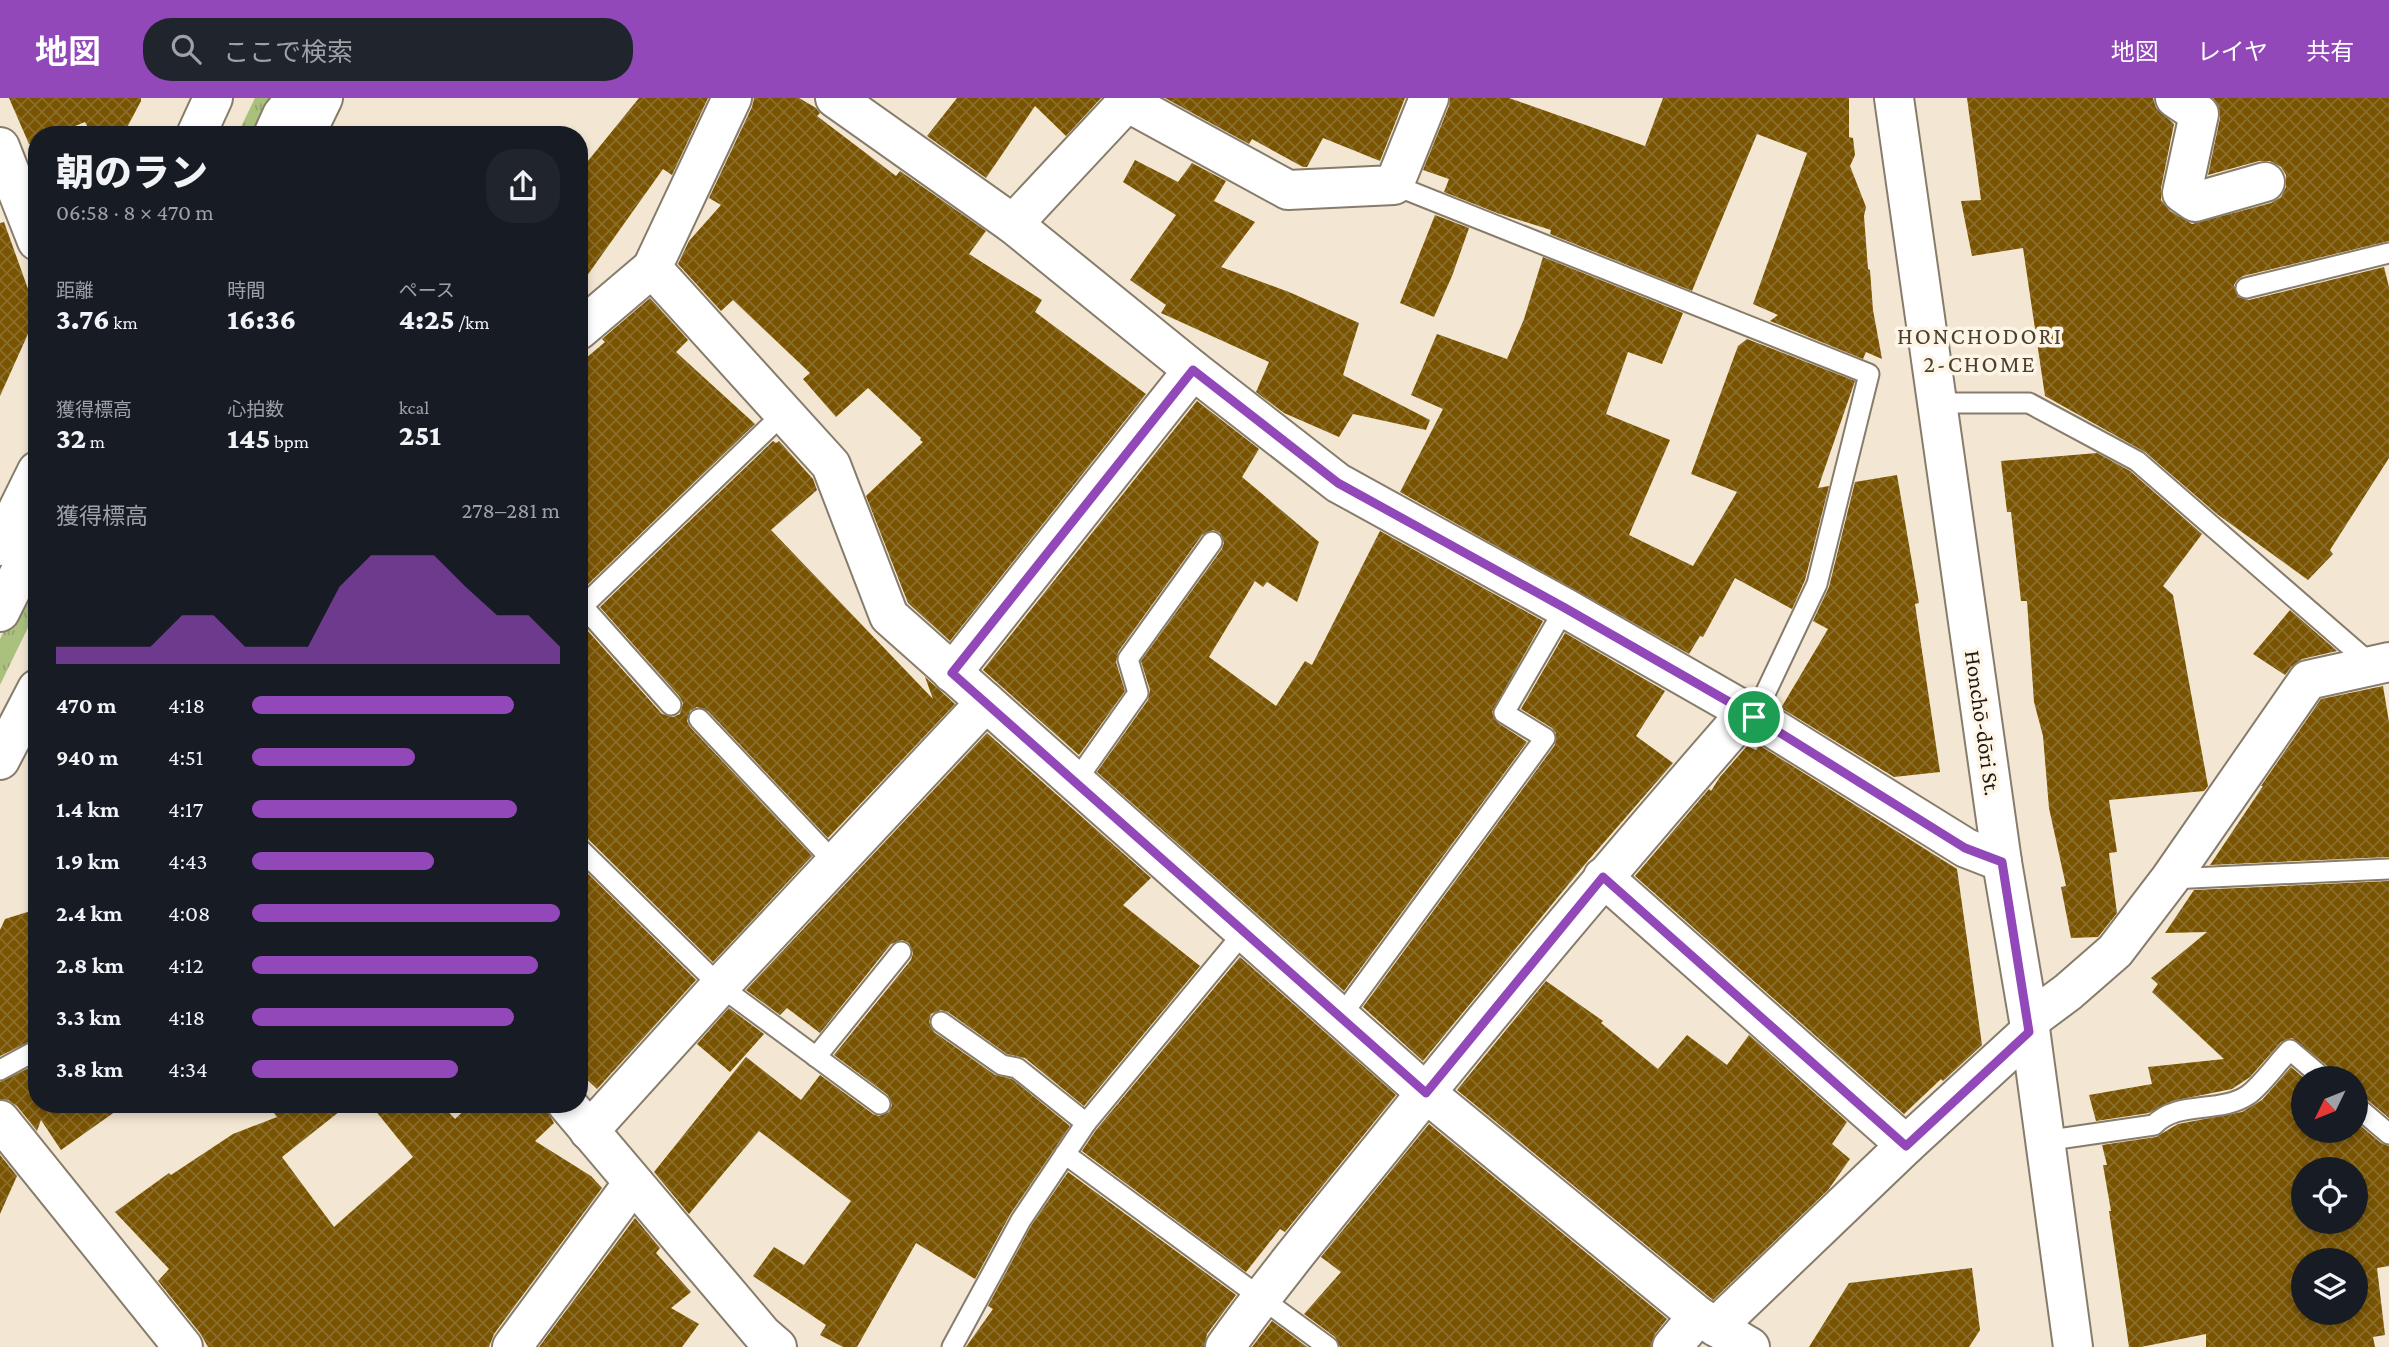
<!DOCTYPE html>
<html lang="ja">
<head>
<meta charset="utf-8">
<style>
  body { margin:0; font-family:"Crimson Pro","Noto Sans JP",serif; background:#20242c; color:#f1f3f6; height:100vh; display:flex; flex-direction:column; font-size:26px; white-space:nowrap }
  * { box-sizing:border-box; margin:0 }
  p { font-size:23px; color:#9ea1a6 }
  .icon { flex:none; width:38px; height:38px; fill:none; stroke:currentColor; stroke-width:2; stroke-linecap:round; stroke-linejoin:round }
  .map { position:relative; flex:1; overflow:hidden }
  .drawer { position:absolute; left:28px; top:28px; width:560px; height:987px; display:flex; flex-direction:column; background:#171b24; border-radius:28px; box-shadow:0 4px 10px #0003 }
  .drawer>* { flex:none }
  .needle { width:46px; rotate:227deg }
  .fabs { position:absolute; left:2291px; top:968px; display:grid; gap:14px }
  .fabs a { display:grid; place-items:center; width:77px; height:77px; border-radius:50%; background:#171b24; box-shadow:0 4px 10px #0003; font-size:35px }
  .pin { position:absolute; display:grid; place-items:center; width:60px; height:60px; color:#fff; margin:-30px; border:4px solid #fff; border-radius:50%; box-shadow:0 2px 7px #0007 }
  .round { display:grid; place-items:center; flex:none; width:74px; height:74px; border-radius:28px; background:#20242c }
  .head { display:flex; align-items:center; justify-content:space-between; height:119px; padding:0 28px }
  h1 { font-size:38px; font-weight:800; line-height:52px }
  .figures { display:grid; grid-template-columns:repeat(3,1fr); gap:10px; height:119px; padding:7px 28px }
  .figures div { display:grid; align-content:center }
  .figures b { font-size:30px; font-weight:800 }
  .figures small { font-size:19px; font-weight:400 }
  .figures p { font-size:19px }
  .chart { height:196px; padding:14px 28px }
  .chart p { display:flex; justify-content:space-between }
  .chart svg { width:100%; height:126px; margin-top:7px; fill:#9348ba; opacity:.7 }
  ul { padding:0 28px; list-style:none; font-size:23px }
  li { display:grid; grid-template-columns:112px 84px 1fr; align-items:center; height:52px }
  li i { height:18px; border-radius:9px; background:#9348ba }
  header { display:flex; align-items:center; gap:42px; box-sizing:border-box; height:98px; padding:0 35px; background:#9348ba; color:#fff }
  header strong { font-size:33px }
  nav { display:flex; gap:38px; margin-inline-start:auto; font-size:24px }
  .search { width:490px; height:63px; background:#20242c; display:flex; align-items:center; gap:18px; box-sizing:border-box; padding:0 24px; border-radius:28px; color:#9ea1a6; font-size:26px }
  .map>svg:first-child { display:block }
  .grass { fill:url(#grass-tufts) }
  .building { fill:url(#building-cross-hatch); fill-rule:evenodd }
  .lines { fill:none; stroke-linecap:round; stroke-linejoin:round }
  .lane-casing { stroke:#877c6b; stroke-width:23 }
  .street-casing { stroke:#877c6b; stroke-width:42 }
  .secondary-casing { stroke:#877c6b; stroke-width:42 }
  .lane { stroke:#fff; stroke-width:19 }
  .street { stroke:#fff; stroke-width:38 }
  .secondary { stroke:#fff; stroke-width:38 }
  .route-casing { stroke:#fff; stroke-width:14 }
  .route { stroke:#9348ba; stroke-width:9 }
  .labels { text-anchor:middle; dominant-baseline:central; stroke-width:7; stroke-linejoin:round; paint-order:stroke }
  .street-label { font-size:23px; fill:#1f1b14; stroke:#fff5e6 }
  .neighbourhood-label { font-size:24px; letter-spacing:2px; fill:#4a4131; stroke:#fff5e6 }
</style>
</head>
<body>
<header>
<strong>地図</strong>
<div class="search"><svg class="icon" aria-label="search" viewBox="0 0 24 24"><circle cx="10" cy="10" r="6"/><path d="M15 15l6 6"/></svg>ここで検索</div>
<nav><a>地図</a><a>レイヤ</a><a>共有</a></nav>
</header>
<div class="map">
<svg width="2389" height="1249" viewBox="0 0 2389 1249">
  <defs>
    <pattern id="grass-tufts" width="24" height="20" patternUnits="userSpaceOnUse" patternTransform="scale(1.75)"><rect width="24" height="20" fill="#aac17e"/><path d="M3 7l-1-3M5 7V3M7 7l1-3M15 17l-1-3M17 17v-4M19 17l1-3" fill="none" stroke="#92a56c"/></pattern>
    <pattern id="building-cross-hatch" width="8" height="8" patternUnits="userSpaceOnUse" patternTransform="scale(1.75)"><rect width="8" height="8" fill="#7a5400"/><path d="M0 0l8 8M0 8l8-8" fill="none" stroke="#8a6e2e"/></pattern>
  </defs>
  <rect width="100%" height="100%" fill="#f3e7d4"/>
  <!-- grass -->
  <g class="grass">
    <polygon points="255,0 280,0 262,37 237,37"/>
    <polygon points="37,466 37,511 0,587 0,541"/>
  </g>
  <!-- building -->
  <g class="building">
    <polygon points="9,0 141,0 141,3 123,37 92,37 85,24 53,37 37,37 37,43 29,46"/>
    <polygon points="639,0 708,0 672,77 663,71 579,189 579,74"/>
    <polygon points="754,0 799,0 816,10 820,15 817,18 896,78 900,73 986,133 969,156 1042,202 1035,214 1146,296 950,543 908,505 866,398 923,344 920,342 921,340 868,290 836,319 803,281 810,275 733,202 721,213 678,166 689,143 721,107 709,100 752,9"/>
    <polygon points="957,0 1101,0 1066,38 1035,8 986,80 927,38"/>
    <polygon points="1165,0 1405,0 1380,63 1323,40 1307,69 1303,69 1252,41 1249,46"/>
    <polygon points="1450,0 1509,0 1645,48 1663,0 1849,0 1849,39 1853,40 1855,57 1850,68 1866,109 1864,118 1868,171 1870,172 1873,212 1882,261 1866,254 1863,261 1770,223 1778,217 1753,206 1807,55 1757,36 1692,193 1550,136 1551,132 1497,115 1444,94 1449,81 1423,72 1449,8"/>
    <polygon points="1967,0 2153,0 2156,10 2174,26 2161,90 2161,102 2170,113 2192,126 2271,105 2281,99 2286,89 2286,77 2281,69 2270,63 2259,63 2208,77 2220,20 2219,9 2213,0 2389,0 2389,143 2243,178 2237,182 2234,187 2238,199 2249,202 2384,169 2389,189 2389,360 2330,452 2333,456 2308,482 2217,416 2145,354 2045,298 2023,150 1972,158 1961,103 1981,102"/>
    <polygon points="1135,62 1178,84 1192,65 1226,83 1214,103 1255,124 1221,169 1289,194 1359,225 1343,277 1430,322 1426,332 1353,316 1339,339 1284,315 1256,294 1269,264 1161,215 1166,207 1130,182 1176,117 1123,84"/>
    <polygon points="1435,117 1469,130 1452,178 1434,219 1400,205"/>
    <polygon points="4,124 37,216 0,298 0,125"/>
    <polygon points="1543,159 1683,215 1662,266 1628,254 1606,316 1670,342 1629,437 1693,468 1737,394 1691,376 1738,248 1747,241 1855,283 1818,390 1829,388 1805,482 1792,511 1735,480 1703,539 1700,538 1689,556 1400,394 1443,311 1411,297 1437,236 1507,261 1524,221"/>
    <polygon points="650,200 688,242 676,254 755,326 582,492 579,492 579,266 605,244 602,241"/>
    <polygon points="1197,303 1259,351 1242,379 1319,444 1297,504 1267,484 1263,489 1255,483 1209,559 1276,608 1305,563 1312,567 1380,433 1543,523 1492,614 1498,625 1527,644 1344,893 1097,674 1148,602 1150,592 1141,563 1222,451 1224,445 1220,435 1213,432 1202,437 1118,554 1116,564 1125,593 1079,657 983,572"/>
    <polygon points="773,343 776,345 779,343 813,381 817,392 771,432 933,601 925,579 955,606 828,740 708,613 697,609 690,613 687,623 690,629 812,758 713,864 588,741 579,738 579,539 587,532 662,616 673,619 680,616 683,605 680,599 600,509"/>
    <polygon points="2097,355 2130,373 2202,436 2163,488 2173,497 2208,688 2204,693 2109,702 2117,754 2109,755 2117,815 2098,839 2071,840 2061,789 2066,788 2049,710 2043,638 2034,604 2027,503 2021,503 2011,414 2007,414 2001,363"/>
    <polygon points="1897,377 1919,505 1915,506 1940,674 1894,679 1781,610 1828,531 1813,523 1829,489 1855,384"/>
    <polygon points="2290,512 2337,553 2302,561 2291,569 2285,577 2253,556"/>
    <polygon points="1565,535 1665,593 1636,638 1673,665 1586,765 1423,963 1363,909 1555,647 1556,635 1552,630 1521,611"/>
    <polygon points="2383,588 2389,624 2389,759 2210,767 2263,688 2261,688 2321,601"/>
    <polygon points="987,635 1151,780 1123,807 1200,868 1084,1008 1025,960 1007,956 948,914 941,912 931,916 929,924 934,934 995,977 1012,981 1070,1028 1011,1115 975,1181 916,1145 857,1249 843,1249 820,1237 826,1227 753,1178 774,1149 804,1167 851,1103 759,1033 689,1116 654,1074 746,959 801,1002 820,977 873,1016 879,1018 889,1014 892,1007 888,997 834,957 911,862 913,855 909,845 902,842 891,846 820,935 787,910 780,917 746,892"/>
    <polygon points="1759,647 1957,771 1982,947 1943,983 1941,981 1904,1016 1635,778 1709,691 1711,693 1720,679 1747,648 1756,652"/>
    <polygon points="579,767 696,882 597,991 579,974"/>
    <polygon points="2389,783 2389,1020 2364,999 2356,996 2356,980 2335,980 2331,971 2292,940 2281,944 2250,979 2232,991 2172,1003 2149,1015 2096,1023 2089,997 2152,986 2148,969 2224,961 2152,894 2158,886 2151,880 2207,834 2165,835 2194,792"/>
    <polygon points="37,811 37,940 0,958 0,832 5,821"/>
    <polygon points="1240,859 1396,997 1285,1134 1280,1131 1246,1174 1082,1053 1096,1032"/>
    <polygon points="1546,883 1603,923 1601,925 1658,971 1687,937 1727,967 1749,937 1847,1024 1832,1046 1850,1061 1828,1092 1713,1202 1457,992"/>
    <polygon points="729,910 764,936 730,974 697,946"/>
    <polygon points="37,966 37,1006 126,1006 61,1052 41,1022 37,1033 17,1008 8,1002 0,1001 0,984"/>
    <path d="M2291 969 2304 980 2303 1032H2356V1024L2381 1045 2389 1048V1168L2377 1170 2385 1237 2373 1239 2375 1249H2206V1236L2141 1249H2129L2109 1113H2111L2103 1067H2107L2102 1047 2156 1039 2178 1026 2242 1014 2262 1002ZM2303 1071H2356V1124H2303ZM2303 1162H2356V1214H2303Z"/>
    <polygon points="267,1006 349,1006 282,1059 334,1129 413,1059 370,1006 441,1006 455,1021 471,1006 546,1006 546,1011 554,1025 535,1043 591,1078 602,1090 494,1236 489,1249 208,1249 200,1235 158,1183 169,1171 115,1114 169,1075 171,1077 233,1036 277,1019"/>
    <polygon points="1429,1026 1667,1221 1655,1236 1651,1249 1340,1249 1335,1239 1304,1216 1341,1174 1321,1159"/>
    <polygon points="0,1057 17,1078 0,1116"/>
    <polygon points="1068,1074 1236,1197 1207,1236 1204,1249 966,1249 993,1211 988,1208 1031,1128"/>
    <polygon points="635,1120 660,1150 656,1155 691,1194 671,1210 699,1226 682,1249 539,1249"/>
    <polygon points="1972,1170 1980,1232 1969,1249 1809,1249 1849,1185"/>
    <polygon points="1272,1223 1307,1249 1252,1249"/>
  </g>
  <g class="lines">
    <!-- lane casing -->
    <g class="lane-casing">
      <g id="lane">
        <polyline points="1394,87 1869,276 1817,486 1754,619"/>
        <polyline points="2246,190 2389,155"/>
        <polyline points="1939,305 2029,305 2137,363 2372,567"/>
        <polyline points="579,504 671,607"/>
        <polyline points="583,508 784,315"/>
        <polyline points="699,621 835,765"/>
        <polyline points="1076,683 1138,595 1128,561 1212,444"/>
        <polyline points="579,750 720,888 880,1006"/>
        <polyline points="2170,781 2389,771"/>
        <polyline points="1341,918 1545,640 1504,615 1565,510"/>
        <polyline points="941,924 1002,967 1017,970 1086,1025"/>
        <polyline points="816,959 901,854"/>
        <polyline points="0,972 37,952"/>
        <polyline points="2356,1008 2389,1036"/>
        <path d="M2044 1043 2154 1027C2177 1002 2220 1016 2248 997 2262 987 2277 965 2290 952L2323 980"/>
        <polyline points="1065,1056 1328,1249"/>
        <polyline points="952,1249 1021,1122 1086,1025 1245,833"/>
      </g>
    </g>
    <!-- street casing -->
    <g class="street-casing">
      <g id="street">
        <polyline points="835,0 1013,126 1193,272 1338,385 1565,510 1745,613 1966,750 2002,764"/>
        <polyline points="2175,0 2199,16 2182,95 2195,104 2265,84"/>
        <polyline points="0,49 37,143"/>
        <polyline points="1013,126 1127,4 1288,92 1394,87 1429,0"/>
        <polyline points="652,170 831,367 889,518 1426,995 1698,1218 1750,1249"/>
        <polyline points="579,232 652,170 732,0"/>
        <polyline points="952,575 1193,272"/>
        <polyline points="1603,779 1906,1047"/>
        <polyline points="2029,923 2068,894 2115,853 2170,781 2308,582 2389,564"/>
        <polyline points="567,1006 762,1236 777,1249"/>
        <polyline points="0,1022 183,1249"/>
        <polyline points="589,1033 720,888 986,604"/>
        <polyline points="1716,1229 1906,1047 2029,934"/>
        <polyline points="512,1249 633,1085"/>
        <path d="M1225 1249C1279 1174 1338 1104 1396 1032 1505 896 1618 762 1733 630L1745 613"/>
        <polyline points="1672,1249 1698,1218"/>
      </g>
    </g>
    <!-- secondary casing -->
    <g class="secondary-casing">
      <g id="secondary">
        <polyline points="1894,0 2002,764 2029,923 2073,1249"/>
        <polyline points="196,37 213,0"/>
        <polyline points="273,37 282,17 296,0"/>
        <polyline points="305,37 323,0"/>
        <polyline points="0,448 37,373"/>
        <polyline points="0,514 37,440"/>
        <polyline points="0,662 37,591"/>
      </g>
    </g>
    <!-- lane -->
    <use href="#lane" class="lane"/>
    <!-- street -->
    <use href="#street" class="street"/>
    <!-- secondary -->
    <use href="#secondary" class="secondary"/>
  </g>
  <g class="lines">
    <!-- route casing -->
    <g class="route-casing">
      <polygon id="route" points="1193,272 1338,385 1565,510 1745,613 1965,750 2002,764 2029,934 1906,1048 1603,779 1426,995 952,575"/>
    </g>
    <!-- route -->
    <use href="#route" class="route"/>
  </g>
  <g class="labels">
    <!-- street labels -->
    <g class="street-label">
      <text transform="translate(1983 625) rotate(82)">Honchō-dōri St.</text>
    </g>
    <!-- neighbourhood labels -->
    <g class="neighbourhood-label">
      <text x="1980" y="237">HONCHODORI<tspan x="1980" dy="28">2-CHOME</tspan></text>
    </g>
  </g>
</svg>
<div class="fabs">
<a><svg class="needle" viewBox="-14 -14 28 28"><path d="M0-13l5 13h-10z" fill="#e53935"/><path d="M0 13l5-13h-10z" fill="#9ea1a6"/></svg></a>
<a><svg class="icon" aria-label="locate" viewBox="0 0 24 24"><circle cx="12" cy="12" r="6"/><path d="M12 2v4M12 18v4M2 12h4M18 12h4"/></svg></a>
<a><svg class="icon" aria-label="layers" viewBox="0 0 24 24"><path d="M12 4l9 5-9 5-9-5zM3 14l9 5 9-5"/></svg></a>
</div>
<div class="pin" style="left:1754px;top:619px;background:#1e9e55"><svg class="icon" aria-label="arrive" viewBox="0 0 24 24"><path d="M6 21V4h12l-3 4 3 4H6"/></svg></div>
<section class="drawer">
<div class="head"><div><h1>朝のラン</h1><p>06:58 · 8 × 470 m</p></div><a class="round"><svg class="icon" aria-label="share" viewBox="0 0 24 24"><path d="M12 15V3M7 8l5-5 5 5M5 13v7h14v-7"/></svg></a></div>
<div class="figures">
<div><p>距離</p><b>3.76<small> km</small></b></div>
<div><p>時間</p><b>16:36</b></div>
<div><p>ペース</p><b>4:25<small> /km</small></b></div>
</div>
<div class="figures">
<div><p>獲得標高</p><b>32<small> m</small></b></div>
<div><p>心拍数</p><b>145<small> bpm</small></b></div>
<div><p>kcal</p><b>251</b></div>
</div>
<div class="chart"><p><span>獲得標高</span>278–281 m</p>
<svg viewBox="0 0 160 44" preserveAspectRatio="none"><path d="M0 44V38L10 38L20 38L30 38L40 27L50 27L60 38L70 38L80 38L90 17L100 6L110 6L120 6L130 17L140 27L150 27L160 38V44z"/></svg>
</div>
<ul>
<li><b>470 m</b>4:18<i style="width:85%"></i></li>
<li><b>940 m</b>4:51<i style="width:53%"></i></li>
<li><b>1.4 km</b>4:17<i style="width:86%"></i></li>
<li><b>1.9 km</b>4:43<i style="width:59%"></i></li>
<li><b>2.4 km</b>4:08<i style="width:100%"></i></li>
<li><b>2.8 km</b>4:12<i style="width:93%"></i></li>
<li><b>3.3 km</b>4:18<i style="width:85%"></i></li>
<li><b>3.8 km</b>4:34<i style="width:67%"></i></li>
</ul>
</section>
</div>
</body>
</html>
